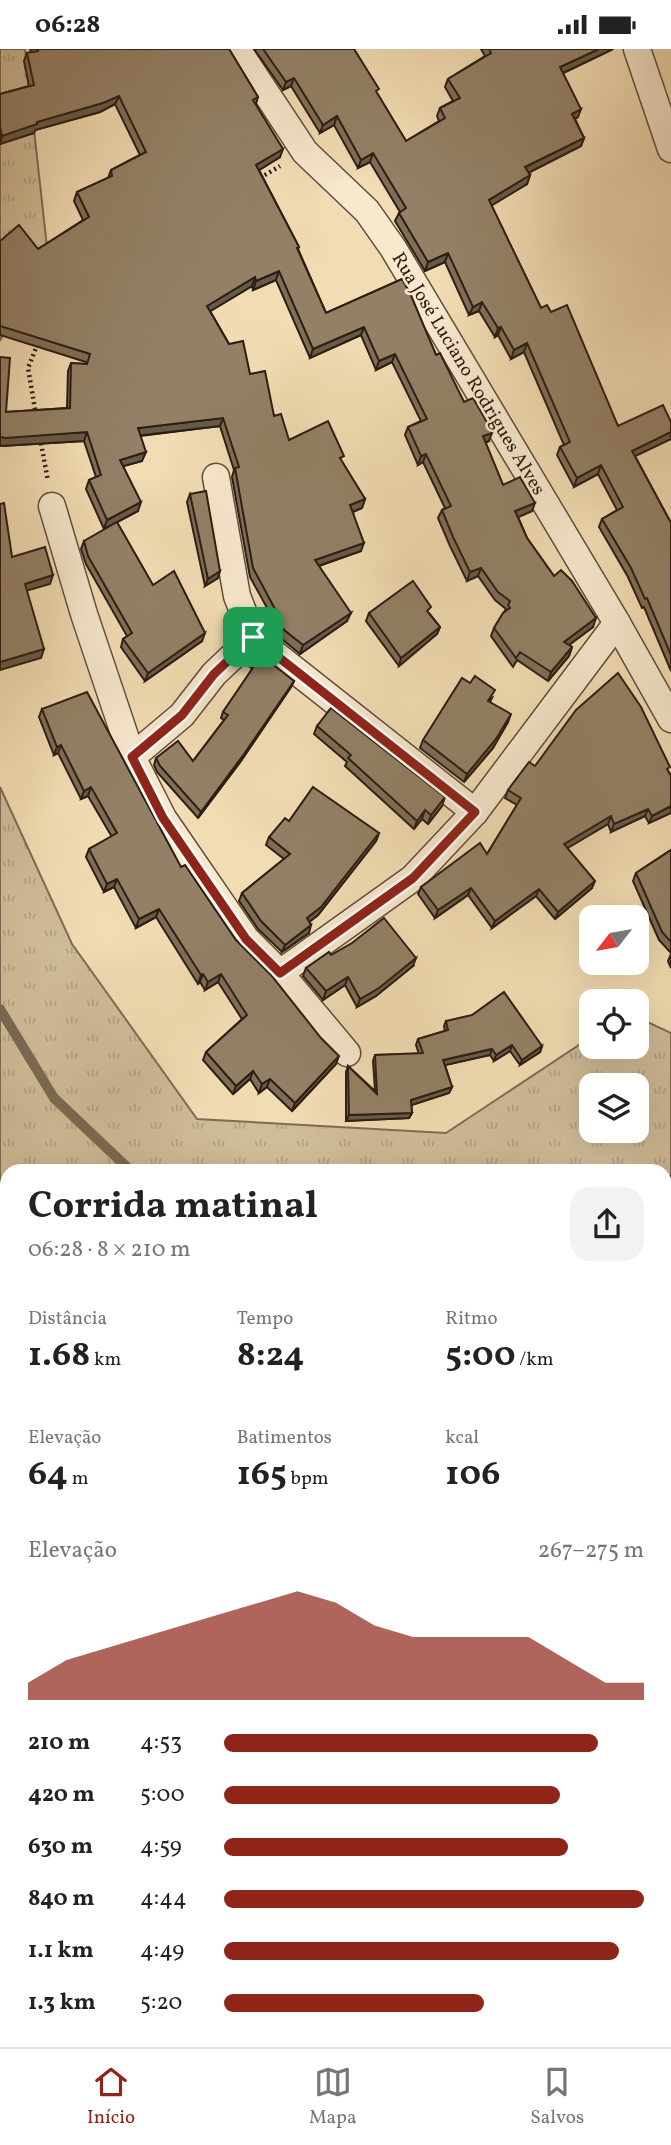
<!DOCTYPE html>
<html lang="pt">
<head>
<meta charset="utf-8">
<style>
  body { margin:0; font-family:Vollkorn,serif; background:#f2f2f2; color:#222; height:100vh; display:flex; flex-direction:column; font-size:26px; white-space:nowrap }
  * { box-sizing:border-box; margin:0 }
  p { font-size:23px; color:#767676 }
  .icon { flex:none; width:38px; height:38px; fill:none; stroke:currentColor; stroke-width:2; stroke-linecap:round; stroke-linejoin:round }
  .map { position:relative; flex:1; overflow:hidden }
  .details { position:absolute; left:0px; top:1115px; width:672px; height:884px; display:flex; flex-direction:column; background:#fff; border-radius:21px 21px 0 0; box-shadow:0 7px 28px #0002 }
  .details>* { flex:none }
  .needle { width:46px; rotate:239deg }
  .controls { position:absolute; left:579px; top:856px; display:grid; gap:14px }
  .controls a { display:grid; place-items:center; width:70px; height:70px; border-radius:14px; background:#fff; box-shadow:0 7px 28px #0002; font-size:35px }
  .pin { position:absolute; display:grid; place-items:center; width:60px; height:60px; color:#fff; margin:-30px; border-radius:14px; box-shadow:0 4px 10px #0006 }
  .round { display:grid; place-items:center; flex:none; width:74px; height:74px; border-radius:21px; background:#f2f2f2 }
  .headline { display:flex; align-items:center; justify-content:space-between; height:119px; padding:0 28px }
  h1 { font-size:38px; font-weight:700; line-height:52px }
  .figures { display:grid; grid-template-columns:repeat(3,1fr); gap:10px; height:119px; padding:7px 28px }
  .figures div { display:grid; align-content:center }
  .figures b { font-size:35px; font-weight:700 }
  .figures small { font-size:19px; font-weight:400 }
  .figures p { font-size:19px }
  .chart { height:196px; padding:14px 28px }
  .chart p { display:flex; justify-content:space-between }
  .chart svg { width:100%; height:126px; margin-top:7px; fill:#8f2418; opacity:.7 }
  ul { padding:0 28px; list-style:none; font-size:23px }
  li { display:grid; grid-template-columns:112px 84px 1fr; align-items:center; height:52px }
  li i { height:18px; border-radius:9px; background:#8f2418 }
  .status { display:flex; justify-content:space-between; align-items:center; height:49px; padding:0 35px; background:#fff; direction:ltr }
  .status svg { height:19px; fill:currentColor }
  .menu { display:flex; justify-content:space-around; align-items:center; height:98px; border-top:2px solid #e0e0e0; background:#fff; font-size:19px; color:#767676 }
  .menu a { display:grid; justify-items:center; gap:4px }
  .menu .on { color:#8f2418 }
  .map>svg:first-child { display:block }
  .grass { fill:url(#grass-tufts); stroke:#7e6c56; stroke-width:2; fill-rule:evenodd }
  .forest { fill:url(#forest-firs); stroke:#7e6c56; stroke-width:2 }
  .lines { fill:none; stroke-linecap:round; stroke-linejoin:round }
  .stream { stroke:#7b6953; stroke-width:10 }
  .minor-casing { stroke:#5e4d3b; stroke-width:29 }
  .path { stroke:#2c1d13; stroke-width:4.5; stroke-dasharray:2 3.5; stroke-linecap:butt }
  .minor { stroke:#f7e8ce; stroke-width:26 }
  .wall { fill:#7e6e58; stroke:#2c1d13; stroke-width:2 }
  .shaded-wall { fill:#675a47; stroke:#2c1d13; stroke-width:2 }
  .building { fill:#938066; stroke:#2c1d13; stroke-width:2 }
  .route-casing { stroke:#fff; stroke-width:14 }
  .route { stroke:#8f2418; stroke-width:9 }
  .labels { text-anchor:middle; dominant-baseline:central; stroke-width:5; stroke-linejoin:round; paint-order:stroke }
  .street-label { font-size:19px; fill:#2c1d13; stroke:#f7e8ce }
</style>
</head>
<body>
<div class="status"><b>06:28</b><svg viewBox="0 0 49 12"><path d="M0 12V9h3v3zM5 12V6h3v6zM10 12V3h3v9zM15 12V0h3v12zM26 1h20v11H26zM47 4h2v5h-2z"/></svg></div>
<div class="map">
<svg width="671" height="1998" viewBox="0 0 671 1998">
  <defs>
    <pattern id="grass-tufts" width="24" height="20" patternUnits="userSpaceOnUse" patternTransform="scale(1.75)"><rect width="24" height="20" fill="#d0bc98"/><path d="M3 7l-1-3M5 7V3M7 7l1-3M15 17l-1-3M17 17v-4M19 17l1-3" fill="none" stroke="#b3a182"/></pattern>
    <pattern id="forest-firs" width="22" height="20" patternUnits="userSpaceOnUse" patternTransform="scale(1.75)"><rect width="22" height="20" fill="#d0bc98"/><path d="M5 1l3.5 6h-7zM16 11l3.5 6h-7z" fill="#b3a182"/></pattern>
  </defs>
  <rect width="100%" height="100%" fill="#f2dcb3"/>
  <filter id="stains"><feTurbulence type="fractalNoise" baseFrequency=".00286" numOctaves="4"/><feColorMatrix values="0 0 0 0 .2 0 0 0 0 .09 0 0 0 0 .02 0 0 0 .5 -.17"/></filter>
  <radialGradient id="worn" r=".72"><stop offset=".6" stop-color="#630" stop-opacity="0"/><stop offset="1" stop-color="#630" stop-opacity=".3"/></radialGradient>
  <!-- grass -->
  <g class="grass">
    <polygon points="0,0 25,0 47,198 0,292"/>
    <path d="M0 738 72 895 197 1070 446 1084 591 988 592 998H637V968L671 984V1577L665 1583V1122H7V1192L0 1184ZM592 1036H637V1082H592Z"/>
  </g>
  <!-- forest -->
  <polygon class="forest" points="671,1603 671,1998 553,1998 552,1992 665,1992 665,1608"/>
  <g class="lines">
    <!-- stream -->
    <g class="stream">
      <polyline points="0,960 54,1049 131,1122"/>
      <polyline points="665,1882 671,1891"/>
    </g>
    <!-- minor casing -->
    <g class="minor-casing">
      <g id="minor">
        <polyline points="237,0 305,103 367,162 393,199 617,574 671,670"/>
        <polyline points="637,0 671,100"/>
        <polyline points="216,428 237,547 253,588 475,763"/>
        <polyline points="52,457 84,565 132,708 163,769 246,890 280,924 347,1004"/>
        <polyline points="132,708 182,666 214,625 253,588"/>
        <polyline points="280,924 413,829 475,763 617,574"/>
        <polyline points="0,1390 7,1397"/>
        <polyline points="0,1797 7,1814"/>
        <polyline points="79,1992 81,1998"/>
        <polyline points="445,1992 446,1998"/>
        <polyline points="0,1995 10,1992"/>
      </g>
    </g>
    <!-- path -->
    <g class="path">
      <polyline points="260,129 280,117"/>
      <polyline points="36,366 28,319 38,294"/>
      <polyline points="40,389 48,432"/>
    </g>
    <!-- minor -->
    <use href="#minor" class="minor"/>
  </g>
  <!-- wall -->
  <g class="wall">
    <polygon points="30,0 229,0 258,48 256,55 280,108 259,121 299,198 298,200 326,264 402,230 436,306 464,353 489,392 485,394 503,436 532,462 518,468 527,489 554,527 593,578 569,596 572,598 569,607 548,632 517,611 513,618 491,587 494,579 506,560 495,551 478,527 467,532 450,497 438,469 442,461 445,459 423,413 418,416 405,386 408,378 421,372 392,313 376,321 361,286 310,309 276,231 253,241 252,237 210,262 229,295 250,325 289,391 342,413 365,450 362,459 353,463 361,502 319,517 347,572 300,605 266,577 271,566 250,528 232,428 234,421 220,377 140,387 142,412 123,417 138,462 104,480 86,440 89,431 96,428 84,392 3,397 6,363 67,359 68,322 71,314 86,315 86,313 0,286 0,192 38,200 83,171 74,152 77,143 108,129 111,121 140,106 115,55 100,63 35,81 34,84 0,95 0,45 29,37 24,12 27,4 31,3"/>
    <polygon points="254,0 354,0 377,45 406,92 439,72 437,67 440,59 453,52 445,38 448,30 485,7 481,0 613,0 563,24 578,68 575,70 584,89 581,97 528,124 530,126 527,135 491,156 541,259 618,377 671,373 671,390 635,407 671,474 671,622 644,558 642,559 628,528 599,478 602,470 617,461 598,425 574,438 557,406 560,398 564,396 524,303 511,310 498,286 495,288 479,262 469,266 445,213 425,222 395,172 399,164 400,163 370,113 358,119 334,76 320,84 291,37 283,41"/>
    <polygon points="190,445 218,529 205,537 187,453"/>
    <polygon points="84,492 153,536 202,592 145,632 121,598 123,590 127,587 86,515 81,500"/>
    <polygon points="369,564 429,564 440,578 437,585 399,617 366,572"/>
    <polygon points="249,609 294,632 291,638 241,712 198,769 157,723 154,716 156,709 193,712 224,671 221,669 223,663 253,620 247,616"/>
    <polygon points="492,649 490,653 508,673 493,699 464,733 420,699 423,691"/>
    <polygon points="42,660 181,818 236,891 336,1015 292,1062 267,1038 259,1044 250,1030 233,1045 203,1011 206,1003 242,970 218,933 205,941 200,933 198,935 156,868 136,879 114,838 104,843 86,808 89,800 112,788 88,747 81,750 58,704 54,706 39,668"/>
    <polygon points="317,677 442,757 428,775 422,770 414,780 345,717 347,713 314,685"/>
    <polygon points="535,717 668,722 671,727 671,764 649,774 645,767 611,783 608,775 567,799 592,839 555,870 536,847 492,879 468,846 435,869 418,845 421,838 487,805 517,756 505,749 508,741"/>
    <polygon points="289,772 379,784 376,792 318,866 309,873 309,884 282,903 258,880 239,852 242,844 284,810 266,796 269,788"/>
    <polygon points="671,801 671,904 659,891 633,832 636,824"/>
    <polygon points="671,905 671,919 668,912"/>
    <polygon points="331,906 413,917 376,947 357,958 345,936 323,951 303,927 306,919"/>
    <polygon points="446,972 542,997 540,1003 520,1016 510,1002 494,1012 490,1006 445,1016 452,1038 449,1044 411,1056 412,1064 409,1069 346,1072 346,1023 348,1017 375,1042 373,1012 375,1006 419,1005 416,996 418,990 445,982 444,977"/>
    <polygon points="671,1127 671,1268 667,1258 665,1259 665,1130"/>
    <polygon points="107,1992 176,1992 179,1998 110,1998"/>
    <rect x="471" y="1992" width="54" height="6"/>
  </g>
  <!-- shaded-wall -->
  <g class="shaded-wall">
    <polygon points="599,0 613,0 557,27 560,18"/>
    <polygon points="294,29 291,37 283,41 286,33"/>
    <polygon points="119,47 115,55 100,63 35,81 34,84 0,95 2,87 37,73"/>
    <polygon points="581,60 578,68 569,73 572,65"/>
    <polygon points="337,67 334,76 320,84 323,76"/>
    <polygon points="584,89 581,97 522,127 525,118"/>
    <polygon points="283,100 280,108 253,125 256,116"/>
    <polygon points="373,104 370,113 358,119 361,111"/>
    <polygon points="530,126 527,135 486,160 489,151"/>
    <polygon points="448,204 445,213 425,222 428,213"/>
    <polygon points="279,222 276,231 253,241 256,232"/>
    <polygon points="255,228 252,237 204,266 207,257"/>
    <polygon points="482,253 479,262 469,266 473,258"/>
    <polygon points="364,278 361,286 310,309 313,300"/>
    <polygon points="501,278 498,286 495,288 498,279"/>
    <polygon points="527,294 524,303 511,310 514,301"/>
    <polygon points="395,305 392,313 376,321 379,312"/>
    <polygon points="223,369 220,377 135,387 138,379"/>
    <polygon points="87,383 84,392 0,397 0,388"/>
    <polygon points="671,383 671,390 629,410 632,402"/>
    <polygon points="492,384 489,392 479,396 483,387"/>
    <polygon points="146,403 142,412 117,419 120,411"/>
    <polygon points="426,405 423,413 418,416 421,407"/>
    <polygon points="601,416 598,425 574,438 577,429"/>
    <polygon points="365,450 362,459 347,465 350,456"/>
    <polygon points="141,453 138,462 104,480 107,471"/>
    <polygon points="535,454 532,462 512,471 515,462"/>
    <polygon points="364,494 361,502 312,519 315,511"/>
    <polygon points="481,519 478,527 467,532 470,523"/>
    <polygon points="220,522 218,529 205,537 208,530"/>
    <polygon points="53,526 50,535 22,543 25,535"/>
    <polygon points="351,564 347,572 300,605 303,596"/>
    <polygon points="596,569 593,578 561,602 564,593"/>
    <polygon points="440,578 437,585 399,617 401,609"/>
    <polygon points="205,584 202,592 145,632 148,624"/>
    <polygon points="572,598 569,607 548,632 551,623"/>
    <polygon points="44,600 41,609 0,621 0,613"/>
    <polygon points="294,632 291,638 241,712 198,769 201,763"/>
    <polygon points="511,665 508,673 493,699 464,733 467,725"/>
    <polygon points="61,696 58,704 54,706 57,698"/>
    <polygon points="91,738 88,747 81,750 84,742"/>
    <polygon points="445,748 442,757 428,775 431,766"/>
    <polygon points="671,757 671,764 649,774 652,767"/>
    <polygon points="648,760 645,767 611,783 614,775"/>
    <polygon points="425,761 422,770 414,780 417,772"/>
    <polygon points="611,767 608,775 561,803 564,795"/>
    <polygon points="379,784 376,792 318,866 304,877 307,869"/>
    <polygon points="117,830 114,838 104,843 107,835"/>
    <polygon points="595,832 592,839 555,870 558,863"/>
    <polygon points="471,839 468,846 435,869 438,861"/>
    <polygon points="539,840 536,847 492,879 495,872"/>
    <polygon points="159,860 156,868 136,879 139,870"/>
    <polygon points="311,876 309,884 282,903 285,896"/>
    <polygon points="416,909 413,917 376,947 357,958 360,950"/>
    <polygon points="203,925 200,933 198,935 201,926"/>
    <polygon points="221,925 218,933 205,941 208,933"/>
    <polygon points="348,928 345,936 323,951 326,942"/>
    <polygon points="512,996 510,1002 494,1012 496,1006"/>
    <polygon points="542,997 540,1003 520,1016 522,1011"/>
    <polygon points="492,1000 490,1006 441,1017 443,1011"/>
    <polygon points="339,1007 336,1015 292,1062 295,1054"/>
    <polygon points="253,1022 250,1030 233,1045 236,1037"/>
    <polygon points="270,1030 267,1038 259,1044 262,1035"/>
    <polygon points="452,1038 449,1044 409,1057 411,1051"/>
    <polygon points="412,1064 409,1069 346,1072 349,1066"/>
    <polygon points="670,1250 667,1258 665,1259 665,1252"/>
    <polygon points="7,1346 7,1353 0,1360 1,1352"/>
    <polygon points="671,1394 671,1401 665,1404 665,1397"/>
    <polygon points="7,1699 7,1708 0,1711 2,1702"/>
    <polygon points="7,1946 7,1954 0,1957 0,1949"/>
  </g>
  <!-- building -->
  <g class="building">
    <polygon points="37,0 229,0 258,48 253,51 283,100 256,116 299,198 297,199 326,264 402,230 410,244 436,306 440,304 464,353 473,349 488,375 492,384 483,387 503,436 520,428 535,454 515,462 527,489 554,527 561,521 572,532 596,569 564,593 572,598 551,623 520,603 516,609 494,579 503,564 510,559 508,556 510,552 498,543 481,519 470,523 453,488 442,461 451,457 426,405 421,407 408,378 427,370 395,305 379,312 364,278 313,300 279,222 256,232 255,228 207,257 229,295 243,292 250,325 265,322 274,367 281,365 289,391 328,372 344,407 340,409 365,450 350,456 364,494 315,511 351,564 303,596 269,569 275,560 253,519 235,419 239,418 223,369 138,379 146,403 120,411 141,453 107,471 89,431 101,426 87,383 6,389 0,388 0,308 10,309 6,363 70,359 71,314 87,315 90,305 0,277 0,192 19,176 38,200 89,168 77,143 112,127 111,121 146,103 119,47 103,54 37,73 37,75 2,87 0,77 0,45 34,36 27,4 38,2"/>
    <polygon points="263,0 354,0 379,40 376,42 406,92 445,69 440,59 460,49 448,30 491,4 489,0 599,0 560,18 581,60 572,65 584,89 525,118 530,126 489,151 541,259 547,256 551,263 567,256 618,377 663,356 671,373 671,383 632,402 671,474 671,606 647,549 645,550 631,519 602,470 623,458 601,416 577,429 560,398 570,393 527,294 514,301 501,278 498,279 482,253 473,258 448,204 428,213 399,164 406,159 373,104 361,111 337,67 323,76 294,29 286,33"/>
    <polygon points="206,442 220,522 208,530 190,445"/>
    <polygon points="4,454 12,508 45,498 53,526 25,535 44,600 0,613 0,455"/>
    <polygon points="117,473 153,536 174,522 205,584 148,624 123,590 132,584 88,507 84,492"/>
    <polygon points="413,532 431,558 427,562 440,578 401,609 369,564"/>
    <polygon points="256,602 294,632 244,705 201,763 160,717 156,709 178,692 193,712 228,666 223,663 256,614 249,609"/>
    <polygon points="618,624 641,658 670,718 667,720 671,727 671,757 652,767 648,760 614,775 611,767 564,795 595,832 558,863 539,840 495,872 471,839 438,861 421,838 480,794 487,805 521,749 508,741 529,713 535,717 576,661"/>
    <polygon points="475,627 495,641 488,652 511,665 496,690 467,725 423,691 462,629 470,634"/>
    <polygon points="87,643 181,818 185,816 236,891 271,926 321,989 339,1007 295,1054 270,1030 262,1035 253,1022 236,1037 206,1003 247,966 221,925 208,933 203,925 201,926 159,860 139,870 117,830 107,835 89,800 117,784 91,738 84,742 61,696 57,698 42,660"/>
    <polygon points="331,659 445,748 431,766 425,761 417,772 348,709 351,706 317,677"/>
    <polygon points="313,738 379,784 321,858 307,869 311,876 285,896 261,872 242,844 290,805 269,788 285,769 289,772"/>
    <polygon points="671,801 671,893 662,883 636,824"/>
    <polygon points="384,869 416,909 379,939 360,950 348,928 326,942 306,919 329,903 331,906 352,894"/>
    <polygon points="504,943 542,997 522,1011 512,996 496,1006 492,1000 443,1011 452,1038 411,1051 412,1064 349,1066 348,1017 377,1045 375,1006 423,1004 418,990 448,981 446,972 472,966"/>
    <polygon points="671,1127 671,1252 670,1250 665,1252 665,1130"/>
    <polygon points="0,1253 7,1260 7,1346 1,1352 0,1351"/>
    <polygon points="671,1347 671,1394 665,1397 665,1349"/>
    <polygon points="7,1593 7,1699 2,1702 0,1698 0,1597"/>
    <polygon points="4,1885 7,1891 7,1946 0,1949 0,1886"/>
    <polygon points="115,1992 176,1992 179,1998 126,1998 125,1995 118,1998"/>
    <polygon points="338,1992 383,1992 386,1998 323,1998"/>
    <rect x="475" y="1992" width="50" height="6"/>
  </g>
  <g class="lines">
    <!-- route casing -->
    <g class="route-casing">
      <polygon id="route" points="253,588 475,763 413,829 280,924 246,890 163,769 132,708 182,666 214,625"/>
    </g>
    <!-- route -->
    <use href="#route" class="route"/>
  </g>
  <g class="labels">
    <!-- street labels -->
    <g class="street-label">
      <text transform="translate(468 325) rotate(59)">Rua José Luciano Rodrigues Alves</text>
    </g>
  </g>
  <rect width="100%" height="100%" filter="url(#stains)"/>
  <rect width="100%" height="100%" fill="url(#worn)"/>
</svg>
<div class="controls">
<a><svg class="needle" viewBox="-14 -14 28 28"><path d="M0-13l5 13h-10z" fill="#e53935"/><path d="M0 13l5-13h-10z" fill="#767676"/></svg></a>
<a><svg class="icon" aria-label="locate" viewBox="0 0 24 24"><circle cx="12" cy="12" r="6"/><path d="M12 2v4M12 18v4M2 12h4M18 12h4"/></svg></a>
<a><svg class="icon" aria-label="layers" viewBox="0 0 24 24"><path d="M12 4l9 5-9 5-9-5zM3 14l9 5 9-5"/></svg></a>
</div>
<div class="pin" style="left:253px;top:588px;background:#1e9e55"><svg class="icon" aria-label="arrive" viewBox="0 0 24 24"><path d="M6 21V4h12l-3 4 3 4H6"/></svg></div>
<section class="details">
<div class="headline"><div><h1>Corrida matinal</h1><p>06:28 · 8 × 210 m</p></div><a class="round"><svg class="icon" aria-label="share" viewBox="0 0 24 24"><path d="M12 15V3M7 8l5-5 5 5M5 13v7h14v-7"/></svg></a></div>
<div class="figures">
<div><p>Distância</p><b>1.68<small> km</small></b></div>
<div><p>Tempo</p><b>8:24</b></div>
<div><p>Ritmo</p><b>5:00<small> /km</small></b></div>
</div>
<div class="figures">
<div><p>Elevação</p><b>64<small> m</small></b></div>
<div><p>Batimentos</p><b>165<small> bpm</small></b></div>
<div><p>kcal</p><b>106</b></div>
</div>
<div class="chart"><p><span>Elevação</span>267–275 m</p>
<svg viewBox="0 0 160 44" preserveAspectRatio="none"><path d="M0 44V38L10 30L20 26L30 22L40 18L50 14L60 10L70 6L80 10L90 18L100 22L110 22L120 22L130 22L140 30L150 38L160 38V44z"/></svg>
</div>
<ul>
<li><b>210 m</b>4:53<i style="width:89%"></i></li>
<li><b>420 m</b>5:00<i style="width:80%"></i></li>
<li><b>630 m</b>4:59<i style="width:82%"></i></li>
<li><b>840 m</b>4:44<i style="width:100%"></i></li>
<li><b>1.1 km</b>4:49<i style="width:94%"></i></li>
<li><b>1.3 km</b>5:20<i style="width:62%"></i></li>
</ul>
</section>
</div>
<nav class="menu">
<a class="on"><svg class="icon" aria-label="home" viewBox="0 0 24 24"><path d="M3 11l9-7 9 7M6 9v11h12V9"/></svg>Início</a>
<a><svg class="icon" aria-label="map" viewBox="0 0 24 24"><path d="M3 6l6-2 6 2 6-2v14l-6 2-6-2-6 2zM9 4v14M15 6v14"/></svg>Mapa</a>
<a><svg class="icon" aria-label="saved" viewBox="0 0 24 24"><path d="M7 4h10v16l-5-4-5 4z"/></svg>Salvos</a>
</nav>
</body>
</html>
